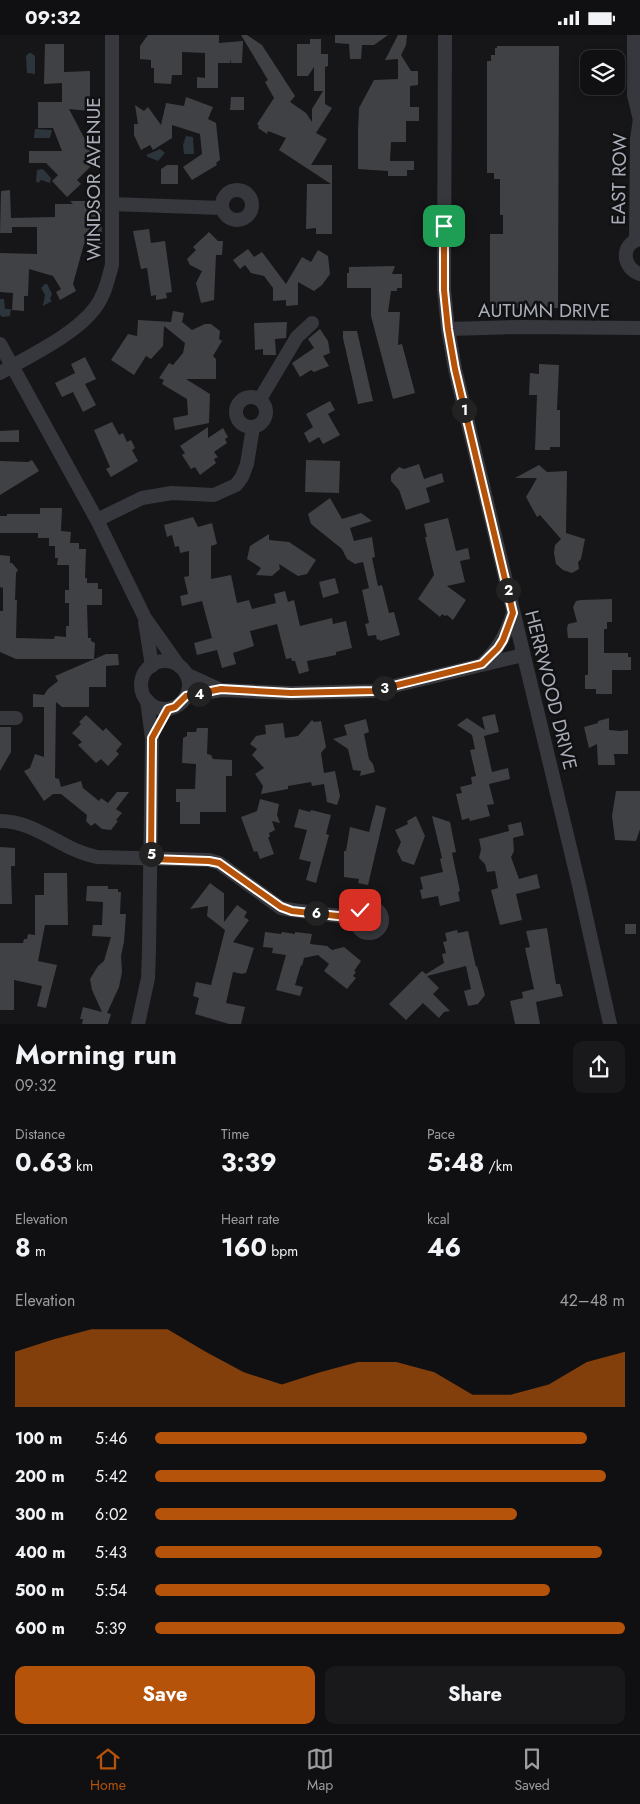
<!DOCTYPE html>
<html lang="en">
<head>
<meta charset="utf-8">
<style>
  body { margin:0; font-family:Jost,sans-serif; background:#19191b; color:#f1f3f6; height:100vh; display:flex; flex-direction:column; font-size:19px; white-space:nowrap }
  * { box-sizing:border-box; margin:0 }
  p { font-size:16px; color:#9c9d9f }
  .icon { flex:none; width:28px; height:28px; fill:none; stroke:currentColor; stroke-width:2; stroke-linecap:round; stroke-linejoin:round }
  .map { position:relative; height:989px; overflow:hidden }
  .side { display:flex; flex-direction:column; background:#101012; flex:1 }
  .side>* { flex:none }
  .buttons { position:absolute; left:580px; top:15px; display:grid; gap:10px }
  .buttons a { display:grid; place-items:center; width:45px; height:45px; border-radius:10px; background:#101012; box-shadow:0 2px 8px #0003,0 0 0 1px #303032; font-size:25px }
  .pin { position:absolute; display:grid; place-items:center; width:42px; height:42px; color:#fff; margin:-21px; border-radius:10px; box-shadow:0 2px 8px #0006 }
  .km { position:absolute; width:25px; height:25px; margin:-12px; border-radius:50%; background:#222; color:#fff; font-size:14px; line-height:25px; text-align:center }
  .round { display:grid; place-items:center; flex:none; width:52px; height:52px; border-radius:10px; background:#19191b }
  .overview { display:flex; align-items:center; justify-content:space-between; height:85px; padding:0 15px }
  h1 { font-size:28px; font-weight:700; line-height:38px }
  .figures { display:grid; grid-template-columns:repeat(3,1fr); gap:8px; height:85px; padding:5px 15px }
  .figures div { display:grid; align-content:center }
  .figures b { font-size:25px; font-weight:700 }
  .figures small { font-size:14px; font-weight:400 }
  .figures p { font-size:14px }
  .chart { height:140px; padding:10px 15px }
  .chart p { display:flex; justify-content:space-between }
  .chart svg { width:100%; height:90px; margin-top:5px; fill:#b45309; opacity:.7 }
  .button { display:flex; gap:10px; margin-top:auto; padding:10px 15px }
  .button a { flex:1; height:58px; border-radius:10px; background:#b45309; color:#fff; font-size:20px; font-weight:700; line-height:58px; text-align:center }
  .button a+a { background:#19191b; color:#f1f3f6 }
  ul { padding:0 15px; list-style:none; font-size:16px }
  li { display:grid; grid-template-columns:80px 60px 1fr; align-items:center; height:38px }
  li i { height:12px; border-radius:6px; background:#b45309 }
  .status { display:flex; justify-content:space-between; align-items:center; height:35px; padding:0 25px; background:#101012; direction:ltr }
  .status svg { height:14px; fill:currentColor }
  .tabs { display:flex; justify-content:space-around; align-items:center; height:70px; border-top:1px solid #303032; background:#101012; font-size:14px; color:#9c9d9f }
  .tabs a { display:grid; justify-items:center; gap:2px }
  .tabs .current { color:#b45309 }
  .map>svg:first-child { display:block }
  .water { fill:#2c353c }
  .building { fill:#404145 }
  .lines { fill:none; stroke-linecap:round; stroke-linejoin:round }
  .minor { stroke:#37383d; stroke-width:14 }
  .route-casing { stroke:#fff; stroke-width:10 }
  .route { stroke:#b45309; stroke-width:6 }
  .labels { text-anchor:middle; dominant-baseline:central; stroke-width:5; stroke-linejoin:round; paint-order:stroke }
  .street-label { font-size:19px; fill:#a8adb8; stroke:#111113 }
</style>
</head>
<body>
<div class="status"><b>09:32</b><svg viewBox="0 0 49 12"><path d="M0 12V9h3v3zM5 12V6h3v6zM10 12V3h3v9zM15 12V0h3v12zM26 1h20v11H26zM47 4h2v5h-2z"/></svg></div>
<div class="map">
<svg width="640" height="989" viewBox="0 0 640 989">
  <rect width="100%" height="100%" fill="#161618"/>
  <!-- water -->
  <g class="water">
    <polygon points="29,18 31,18 35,21 35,39 27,38 26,21"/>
    <polygon points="35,94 52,95 50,103 34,103"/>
    <polygon points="186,101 193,102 194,119 184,119 183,110"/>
    <polygon points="160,114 165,118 158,126 148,122 146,120"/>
    <polygon points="43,134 51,143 50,148 41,145 38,148 36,146 37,135"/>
    <polygon points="45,249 47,249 52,259 50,264 52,266 43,271 45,260 41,253"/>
    <polygon points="0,264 4,264 5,274 11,274 10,281 2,282 0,280"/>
  </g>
  <!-- building -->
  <g class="building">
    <polygon points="148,0 219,0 219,8 243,6 242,28 231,28 231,24 230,28 218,28 218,53 197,53 197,42 205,43 205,18 182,17 182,40 172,40 171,49 154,48 154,33 151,33 151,25 140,24 140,11"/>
    <polygon points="241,0 247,0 262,10 295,61 290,67 306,78 312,87 312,74 323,56 314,56 314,32 308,41 297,41 297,9 310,9 310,4 321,4 321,19 328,19 328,31 325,32 325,69 332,73 316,98 327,104 311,130 332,130 332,199 316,199 316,193 306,194 307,149 331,149 279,115 286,103 268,96 267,99 258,93 259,91 257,89 274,63 265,47 268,45"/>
    <polygon points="335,0 388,0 374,10 362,10 361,24 350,24 349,9 335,8"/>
    <polygon points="398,0 407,0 406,10 401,20 411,36 418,36 418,50 410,51 410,72 419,72 419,86 406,86 406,107 391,107 390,126 414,126 414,135 407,135 407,141 388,141 388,136 358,134 358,96 359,73 374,45 398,44 398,24 385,25"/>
    <polygon points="45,9 64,9 64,37 90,36 90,76 69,74 90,114 99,123 77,145 81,149 67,162 52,146 58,140 46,128 29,128 29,116 62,116 53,93 38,93 38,67 62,67 62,48 44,49"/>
    <polygon points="497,11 559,11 558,273 490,273 490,199 503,199 503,180 500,180 500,144 494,144 494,138 487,138 487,26 491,26 491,20 495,20 495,13 497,13"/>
    <polygon points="186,62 213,72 208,84 216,88 220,125 216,128 217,130 192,145 183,132 202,119 200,99 172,90 172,103 153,115 150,110 141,115 134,100 134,89 138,89 135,70 144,76 148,72 161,90 166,68 184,71"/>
    <polygon points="231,62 244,62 244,75 230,75"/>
    <polygon points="167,130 178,130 178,149 161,149 161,134"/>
    <polygon points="10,155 11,183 55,182 55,169 73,169 70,166 101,166 102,209 84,209 73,249 76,256 60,265 56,257 61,254 53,241 29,234 28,261 24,261 24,276 12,275 13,258 0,257 0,218 37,219 37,192 12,192 12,198 0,198 1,156"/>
    <polygon points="149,194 151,208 165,206 172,257 166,258 167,263 156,265 156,260 151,261 147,233 141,234 133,196"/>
    <polygon points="209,197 218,206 223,206 222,220 216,220 214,265 201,268 196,248 202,236 190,230 187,224 196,215 193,212"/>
    <polygon points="248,214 254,222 262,217 286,249 302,222 311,227 318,215 328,221 330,239 322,250 314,256 298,247 298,270 286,271 286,265 273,266 273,253 264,241 251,238 245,230 240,234 233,225"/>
    <polygon points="395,231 392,239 402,239 402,253 397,253 397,256 391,256 388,277 400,277 398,310 402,309 415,358 393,364 371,281 371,253 347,253 347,238 349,238 349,232"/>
    <polygon points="173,276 184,278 182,287 192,295 205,289 211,289 220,296 219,304 222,306 213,321 216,324 216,344 186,344 210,359 209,388 175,395 173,383 188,380 187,364 162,349 164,345 159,343 169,328 173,330 183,318 185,308 164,291 163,311 151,324 146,321 134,340 111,325 128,299 137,301 138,285 171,287"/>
    <polygon points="287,287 286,303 275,304 276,320 263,320 263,314 255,315 254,288"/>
    <polygon points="320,294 328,306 330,318 323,321 329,331 314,337 311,335 300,342 292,328 314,313 308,304"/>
    <polygon points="343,296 357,296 373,366 358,369 343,303"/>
    <polygon points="85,322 96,344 85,349 96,370 83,377 73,357 62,362 55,348 75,338 71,329"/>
    <polygon points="539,329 559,330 557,375 560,375 560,412 550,412 550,415 535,415 537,360 529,360 530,338 539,339"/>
    <polygon points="330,366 335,375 328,379 340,400 323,409 319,402 309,408 304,398 313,392 306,379"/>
    <polygon points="112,387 119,400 123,398 127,407 131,405 135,413 132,415 138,426 111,442 106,434 110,432 94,395"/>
    <polygon points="208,392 208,403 223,393 228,402 225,404 227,408 214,417 218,422 214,424 216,428 200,440 195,432 191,434 182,420 185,418 180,411"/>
    <polygon points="19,395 19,407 0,407 0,396"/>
    <polygon points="32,425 39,436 0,460 0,426 28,427"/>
    <polygon points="306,425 340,426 339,458 305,457"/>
    <polygon points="419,429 424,444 442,438 444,447 426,453 430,467 406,475 399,455 391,446 391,440 399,432 404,434"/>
    <polygon points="539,430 547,437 567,436 566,498 585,504 581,524 578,527 579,534 572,538 563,535 556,529 554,518 555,510 561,504 540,480 537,482 526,462 537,443 515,443"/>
    <polygon points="330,463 342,484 361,478 372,486 350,493 354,506 372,502 375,522 372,523 378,551 382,550 389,578 394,577 400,600 380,606 379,604 377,605 376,600 368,601 365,589 369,588 362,555 369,553 363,527 355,529 347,524 342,514 311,489 308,479"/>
    <polygon points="40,473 62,473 61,496 71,497 70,508 79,508 79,514 86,514 85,543 87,543 87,548 98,548 98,554 102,554 102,570 87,570 88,603 91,603 91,606 95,608 94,624 16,624 0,617 0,576 3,576 3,553 0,552 0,520 10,521 10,528 12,528 18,535 16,538 15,565 17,565 16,603 54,604 55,601 66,602 66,591 69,591 69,568 65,568 65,555 69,555 69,530 57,530 58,523 55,523 55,511 49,511 49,503 38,503 38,498 0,498 0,481 7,481 7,479 40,479"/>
    <polygon points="193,482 198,492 212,488 217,509 211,511 211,544 231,540 237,568 249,565 252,574 276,568 274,559 285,556 288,567 294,565 300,591 332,583 333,589 346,586 352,613 336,617 336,620 307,626 309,636 299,639 295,626 292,626 291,623 286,624 277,589 250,596 254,611 233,618 236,629 222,633 217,615 197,620 194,608 212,603 202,566 182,571 180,561 188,559 184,542 189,541 189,516 180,518 179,511 175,512 172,500 167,502 164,490"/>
    <polygon points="448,483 456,516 468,513 470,524 460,526 465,547 447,551 466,565 453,585 447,580 445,581 442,579 440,582 418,564 434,540 425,502 427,502 424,489"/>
    <polygon points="269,499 269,505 289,507 316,525 307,539 298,541 279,529 280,534 272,541 256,540 261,533 247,524 250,511"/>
    <polygon points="335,543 339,558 323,563 319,547"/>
    <polygon points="612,564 612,587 607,587 607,594 604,594 604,618 628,618 628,622 631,622 631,635 612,635 612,659 596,659 596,654 585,654 585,640 588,640 588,603 568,603 567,594 568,589 577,587 573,572 576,566 581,565"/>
    <polygon points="106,619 118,619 119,630 106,631 106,652 89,652 89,672 62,672 56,667 55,743 59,744 61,752 81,746 83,753 99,766 101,763 108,768 117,757 129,757 116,774 122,778 116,785 118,786 111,795 102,794 95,788 91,791 86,786 87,780 61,759 53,759 44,766 24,736 30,733 35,719 44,722 44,672 33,672 33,659 44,660 48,654 58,646 55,641"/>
    <polygon points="495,679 499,697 484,701 492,737 508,733 510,744 489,749 494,769 487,770 490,781 470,786 469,783 462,785 456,759 462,758 460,752 472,749 471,742 476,741 470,715 475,714 472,700 457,690 467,683 485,695 482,682"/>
    <polygon points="86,680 103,696 106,693 122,709 116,716 119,719 108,731 101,724 96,728 78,710 82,707 72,698 81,689 79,687"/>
    <polygon points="609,683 609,695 621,696 628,695 628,719 614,719 615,730 598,730 597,709 589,713 584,692 598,688 598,686"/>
    <polygon points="366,684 369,697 364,699 369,724 373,729 375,737 360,741 361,736 353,735 348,714 333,704 347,700 344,690"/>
    <polygon points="312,685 314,687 321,686 326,712 321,718 324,738 335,736 340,761 337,770 327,767 324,749 312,751 311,747 288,751 288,754 261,759 263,751 255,739 264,733 252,720 257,714 250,709 256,701 266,699 265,690 283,688 285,703 298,701"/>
    <polygon points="0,692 11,692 11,717 0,736"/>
    <polygon points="197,693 208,693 207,719 211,720 213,724 232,725 232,741 226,741 226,777 200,777 200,789 180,789 180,767 176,767 176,754 195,754 196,729 182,728 183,703 187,701 187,697 196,697"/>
    <polygon points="616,756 640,756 640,794 636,806 615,805 612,781"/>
    <polygon points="260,764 279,769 277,780 280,788 272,786 275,795 269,798 270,802 268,802 274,819 260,824 257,816 254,817 241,782 257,776"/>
    <polygon points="376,770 386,773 368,850 358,848 359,844 344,842 344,816 346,816 350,792 369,797"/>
    <polygon points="299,774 310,777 311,775 331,780 326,799 329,800 316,848 306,845 311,827 299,824 307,795 294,792"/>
    <polygon points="416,781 425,801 414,830 402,826 397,816 401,807 395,795 408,789 407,786"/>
    <polygon points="432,781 450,787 456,817 452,818 460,856 458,857 460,866 440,871 438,861 422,864 420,855 423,854 420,842 443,837 440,824 442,823"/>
    <polygon points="521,787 524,800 513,803 514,816 511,822 519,844 537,839 540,853 516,859 522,885 500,890 491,855 498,853 495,836 487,837 485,829 479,823 481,814 479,804 509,796 508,790"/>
    <polygon points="0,812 15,813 15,831 11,831 12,869 0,869"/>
    <polygon points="44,838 67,838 68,890 45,890 38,926 57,930 46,973 37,971 42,951 14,945 14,975 0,975 0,908 23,908 24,904 27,904 28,899 35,900 35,860 44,860"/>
    <polygon points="210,848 222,857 224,858 224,887 237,870 247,877 244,882 249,885 233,907 254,913 246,938 244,938 243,939 233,937 226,968 245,972 241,989 229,989 195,979 199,963 193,961 196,947 211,950 225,895 207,881 208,871 190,874"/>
    <polygon points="87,851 108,851 108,854 118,854 118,857 121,857 120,879 126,879 124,907 121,921 122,937 119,952 107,978 111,979 108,989 82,989 83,984 80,984 83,972 102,977 92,955 90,944 98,931 104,926 111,902 92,901 93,890 102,890 103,867 86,866"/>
    <rect x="625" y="889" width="11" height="10"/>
    <polygon points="547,893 556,949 560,949 563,961 536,967 540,989 515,989 510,966 523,963 522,957 534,954 525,913 530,912 526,896"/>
    <polygon points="457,895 458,898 468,896 476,932 477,931 485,960 478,969 468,971 464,956 471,954 466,931 427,941 439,953 433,959 450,976 444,977 439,983 423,968 406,985 389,969 422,936 426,939 444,928 442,919 446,918 443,907 447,906 445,898"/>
    <polygon points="265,897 281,899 282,897 295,899 295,897 312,899 310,909 327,911 332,915 344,912 361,926 354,936 356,937 353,941 356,943 347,954 324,936 329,929 318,920 304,923 302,931 301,930 295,950 303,952 300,961 276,955 286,920 272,918 273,913 263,912"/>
  </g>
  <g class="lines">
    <!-- minor -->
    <g class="minor">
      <polyline points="445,0 444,255 448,294 455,334 579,850 610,989"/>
      <polyline points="634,0 634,60 640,85"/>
      <circle cx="237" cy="170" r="15"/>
      <polyline points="112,169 222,173"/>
      <path d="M640 204C620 209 622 233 640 239"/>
      <polyline points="636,205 637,104 640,84"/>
      <polyline points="448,294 521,292 640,293"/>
      <polyline points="0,309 97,485 145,583 179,631"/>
      <path d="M0 338C29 321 75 300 95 273 105 260 108 244 112 230V0"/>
      <circle cx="251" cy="377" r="15"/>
      <polyline points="260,364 297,302 312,288"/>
      <polyline points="97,485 142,463 172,458 214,460 236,450 242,442 247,429 253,392"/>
      <polyline points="145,587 152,631"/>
      <circle cx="165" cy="650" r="24"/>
      <path d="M482 629C499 614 506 599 513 578"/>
      <polyline points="186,639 221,655"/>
      <polyline points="186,661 221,655 291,658 373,656 523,620"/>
      <polyline points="0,683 16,683"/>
      <path d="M0 786C37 786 61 815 97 822L209 825 219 828 281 873 292 875 356 883"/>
      <circle cx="369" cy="885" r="13"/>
      <polyline points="138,989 148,943 149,916 152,703 147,665"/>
    </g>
  </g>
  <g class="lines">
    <!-- route casing -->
    <g class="route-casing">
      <polyline id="route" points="360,875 356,883 292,876 281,872 219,828 209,826 151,824 152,703 168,674 175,672 186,661 221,654 291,658 373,656 482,629 498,613 503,605 513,578 455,334 448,294 444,255 444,191"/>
    </g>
    <!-- route -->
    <use href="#route" class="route"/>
  </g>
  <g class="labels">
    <!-- street labels -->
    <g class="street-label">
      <text transform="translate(93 144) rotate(-90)">WINDSOR AVENUE</text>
      <text transform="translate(619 144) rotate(-89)">EAST ROW</text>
      <text x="544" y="275">AUTUMN DRIVE</text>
      <text transform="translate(551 655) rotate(76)">HERRWOOD DRIVE</text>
    </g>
  </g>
</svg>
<div class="buttons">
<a><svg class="icon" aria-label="layers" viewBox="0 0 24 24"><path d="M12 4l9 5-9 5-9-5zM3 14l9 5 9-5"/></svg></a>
</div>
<div class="pin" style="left:444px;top:191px;background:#1e9e55"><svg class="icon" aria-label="arrive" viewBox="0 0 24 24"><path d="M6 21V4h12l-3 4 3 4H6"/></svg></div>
<div class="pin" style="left:360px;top:875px;background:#d93025"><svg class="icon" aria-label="check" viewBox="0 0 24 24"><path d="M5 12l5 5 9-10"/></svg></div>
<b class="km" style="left:464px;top:375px">1</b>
<b class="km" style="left:508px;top:555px">2</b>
<b class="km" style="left:384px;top:653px">3</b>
<b class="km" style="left:199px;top:659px">4</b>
<b class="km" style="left:151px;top:819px">5</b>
<b class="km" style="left:316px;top:878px">6</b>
</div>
<section class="side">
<div class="overview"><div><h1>Morning run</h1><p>09:32</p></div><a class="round"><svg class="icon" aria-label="share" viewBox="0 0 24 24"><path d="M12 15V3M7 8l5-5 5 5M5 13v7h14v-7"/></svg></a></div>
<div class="figures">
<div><p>Distance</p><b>0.63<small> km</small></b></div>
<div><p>Time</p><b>3:39</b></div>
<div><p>Pace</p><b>5:48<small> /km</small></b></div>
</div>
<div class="figures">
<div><p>Elevation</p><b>8<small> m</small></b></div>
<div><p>Heart rate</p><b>160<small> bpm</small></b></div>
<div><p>kcal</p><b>46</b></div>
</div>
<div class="chart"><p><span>Elevation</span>42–48 m</p>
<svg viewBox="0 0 160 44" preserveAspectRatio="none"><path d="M0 44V17L10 11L20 6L30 6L40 6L50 17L60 27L70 33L80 27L90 22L100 22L110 27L120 38L130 38L140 33L150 22L160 17V44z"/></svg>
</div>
<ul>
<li><b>100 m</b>5:46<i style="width:92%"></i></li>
<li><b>200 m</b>5:42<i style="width:96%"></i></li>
<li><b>300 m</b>6:02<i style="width:77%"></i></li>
<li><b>400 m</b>5:43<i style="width:95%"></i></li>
<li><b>500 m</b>5:54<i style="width:84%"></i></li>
<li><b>600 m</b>5:39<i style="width:100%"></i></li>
</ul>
<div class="button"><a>Save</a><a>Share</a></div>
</section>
<nav class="tabs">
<a class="current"><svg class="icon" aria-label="home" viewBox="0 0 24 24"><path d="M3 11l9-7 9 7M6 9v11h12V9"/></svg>Home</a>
<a><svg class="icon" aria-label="map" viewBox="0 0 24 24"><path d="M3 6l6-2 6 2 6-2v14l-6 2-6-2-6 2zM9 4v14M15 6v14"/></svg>Map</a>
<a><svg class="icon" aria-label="saved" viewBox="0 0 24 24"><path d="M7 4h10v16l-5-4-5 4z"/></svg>Saved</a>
</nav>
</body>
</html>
